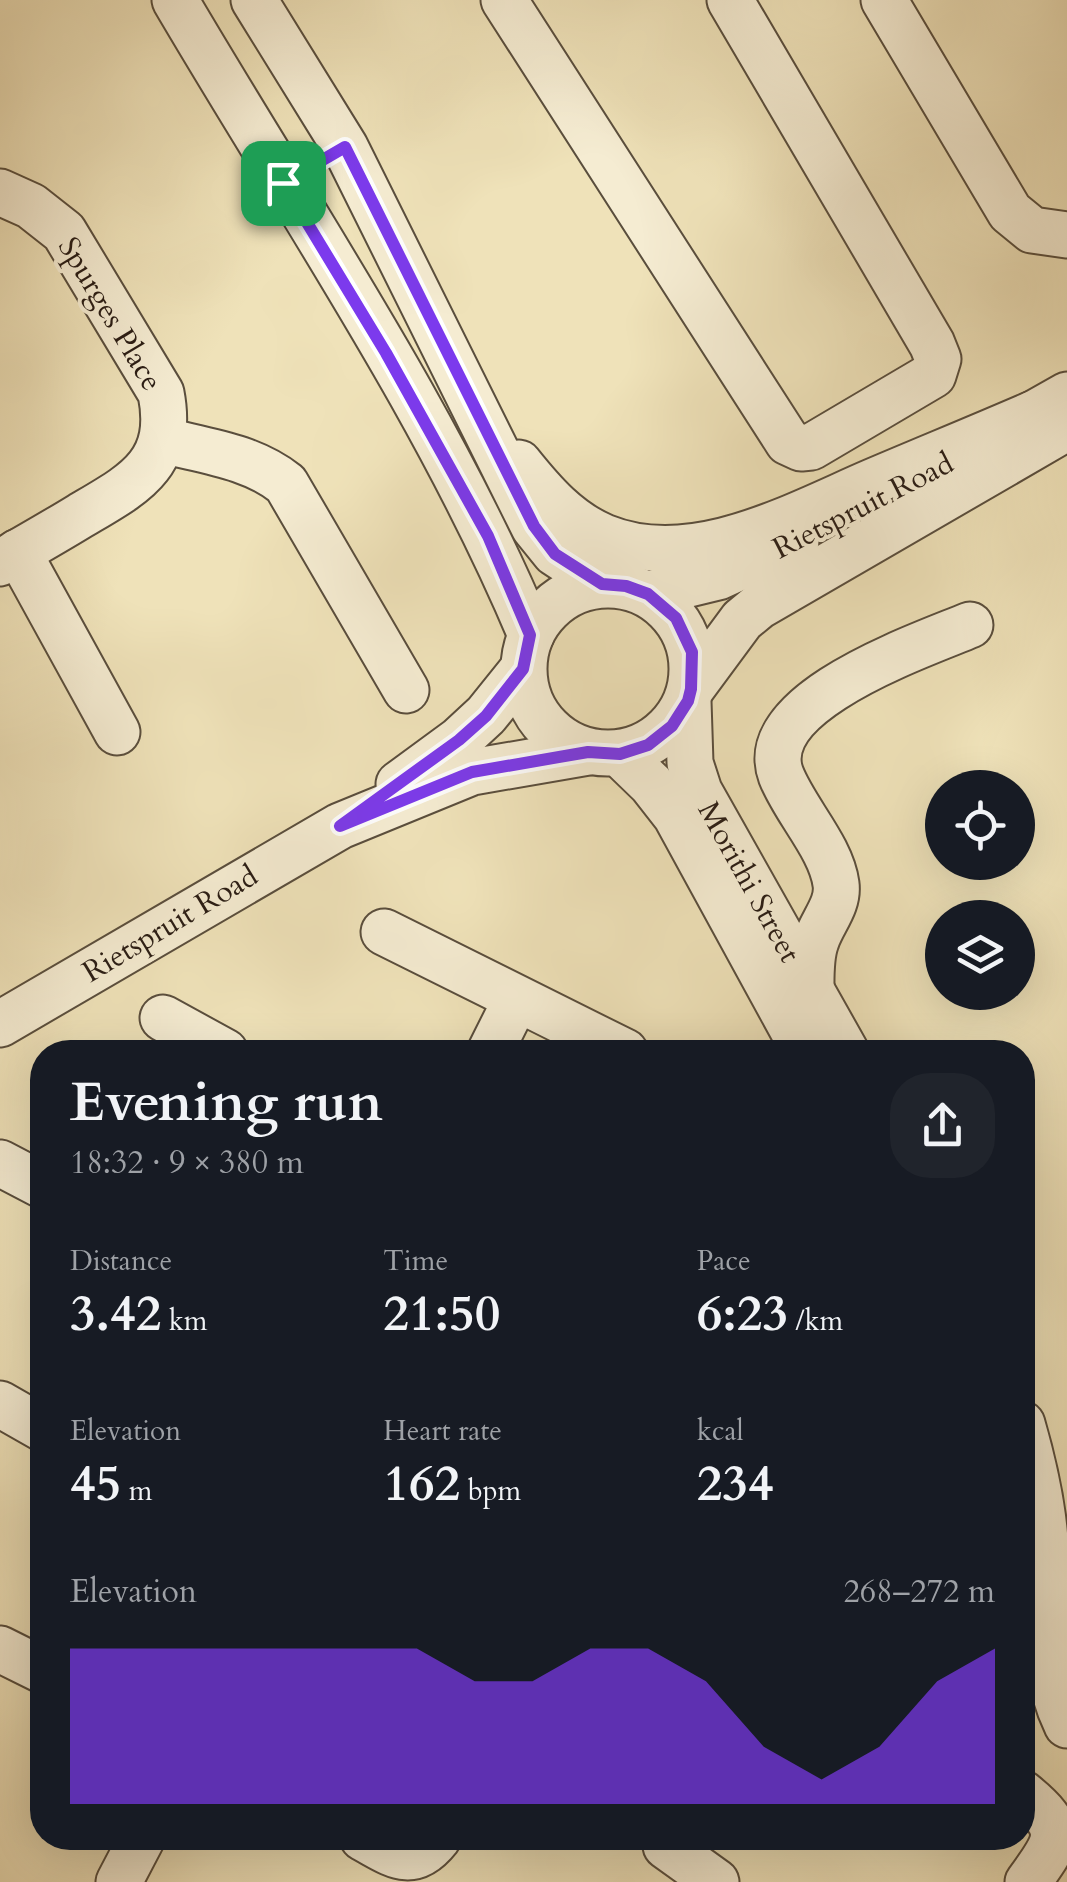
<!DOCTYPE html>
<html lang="en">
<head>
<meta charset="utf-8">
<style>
  body { margin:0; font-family:Cardo,serif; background:#20242c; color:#f1f3f6; height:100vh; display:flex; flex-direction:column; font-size:38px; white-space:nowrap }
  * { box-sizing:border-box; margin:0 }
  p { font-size:32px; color:#9ea1a6 }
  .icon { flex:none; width:55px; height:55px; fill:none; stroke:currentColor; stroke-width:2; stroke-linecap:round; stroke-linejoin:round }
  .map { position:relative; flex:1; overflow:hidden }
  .side { position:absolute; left:30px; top:1040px; width:1005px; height:810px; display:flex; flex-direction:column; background:#171b24; border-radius:40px; box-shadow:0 10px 40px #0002 }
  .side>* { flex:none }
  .fabs { position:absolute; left:925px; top:770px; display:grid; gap:20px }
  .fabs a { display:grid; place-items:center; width:110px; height:110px; border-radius:50%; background:#171b24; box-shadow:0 10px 40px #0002; font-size:50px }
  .pin { position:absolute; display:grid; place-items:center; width:85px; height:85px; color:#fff; margin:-42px; border-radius:20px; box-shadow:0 5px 15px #0006 }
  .round { display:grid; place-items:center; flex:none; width:105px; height:105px; border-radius:40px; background:#20242c }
  .head { display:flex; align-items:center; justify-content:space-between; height:170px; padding:0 40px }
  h1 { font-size:55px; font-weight:700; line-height:75px }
  .stats { display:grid; grid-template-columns:repeat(3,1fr); gap:15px; height:170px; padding:10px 40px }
  .stats div { display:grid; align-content:center }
  .stats b { font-size:50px; font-weight:700 }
  .stats small { font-size:28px; font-weight:400 }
  .stats p { font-size:28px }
  .chart { height:280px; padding:20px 40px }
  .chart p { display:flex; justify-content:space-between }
  .chart svg { width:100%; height:180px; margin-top:10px; fill:#7c3aed; opacity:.7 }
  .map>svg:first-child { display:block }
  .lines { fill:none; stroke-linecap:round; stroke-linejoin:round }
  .minor-casing { stroke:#5a4e3d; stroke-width:49 }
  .minor { stroke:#f5ecd2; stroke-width:45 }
  .route-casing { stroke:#fff; stroke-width:20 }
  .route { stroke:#7c3aed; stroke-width:12 }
  .labels { text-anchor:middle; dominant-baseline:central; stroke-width:8; stroke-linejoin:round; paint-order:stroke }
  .street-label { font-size:30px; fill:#291c14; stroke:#f5ecd2 }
</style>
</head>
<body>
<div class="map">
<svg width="1067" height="1882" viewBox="0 0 1067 1882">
  <rect width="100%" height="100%" fill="#efe2b9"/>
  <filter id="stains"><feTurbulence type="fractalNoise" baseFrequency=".002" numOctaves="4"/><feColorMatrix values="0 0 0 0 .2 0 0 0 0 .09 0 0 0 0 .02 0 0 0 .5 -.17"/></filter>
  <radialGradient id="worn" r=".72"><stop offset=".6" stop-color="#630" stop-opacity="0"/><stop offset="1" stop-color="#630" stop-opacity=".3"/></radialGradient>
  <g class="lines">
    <!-- minor casing -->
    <g class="minor-casing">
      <g id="minor">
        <path d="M175 0C297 208 437 411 531 635"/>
        <polyline points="254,0 345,147 534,527 555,553 602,584"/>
        <polyline points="504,0 788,442 801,448 811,447 933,375 938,359 932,344 730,0"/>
        <polyline points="884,0 1010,212 1032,230 1067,235"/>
        <path d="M0 192 31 206 64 232 161 393C175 465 134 484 80 516 54 532 27 547 0 563"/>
        <polyline points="1007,429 1067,395"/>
        <path d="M162 440C205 451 251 456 286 484L406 690"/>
        <path d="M519 463C543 493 568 522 604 537 692 573 793 516 872 482 926 459 980 437 1033 414"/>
        <polyline points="18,552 117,732"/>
        <circle cx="608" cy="669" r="84"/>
        <polyline points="648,594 718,577 796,541"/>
        <polyline points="691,689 742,620 759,606 1061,431"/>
        <polyline points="688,701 690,763 699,791 846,1052"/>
        <polyline points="620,754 651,784 676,816 805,1052"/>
        <polyline points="399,784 459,740 486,715 523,669"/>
        <polyline points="384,932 625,1052"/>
        <path d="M811 994C811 976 810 957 816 941 822 922 839 905 836 884 831 847 795 811 781 775 754 702 920 646 970 625"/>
        <polyline points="163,1018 225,1052"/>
        <polyline points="0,1024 340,826 472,772 588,752"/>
        <polyline points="490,1052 516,1000"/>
        <polyline points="0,1163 42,1185"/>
        <polyline points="0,1404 42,1428"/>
        <path d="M1022 1424C1033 1462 1042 1500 1045 1540 1048 1606 1037 1663 1067 1725"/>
        <polyline points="0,1649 42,1670"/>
        <path d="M1022 1793C1067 1829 1059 1840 1028 1882"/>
        <path d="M363 1838C393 1854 412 1871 438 1838"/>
        <polyline points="666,1846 716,1882"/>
        <polyline points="119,1882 142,1838"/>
      </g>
    </g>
    <!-- minor -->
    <use href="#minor" class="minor"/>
  </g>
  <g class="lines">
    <!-- route casing -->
    <g class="route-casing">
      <polygon id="route" points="345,147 534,526 555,554 602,584 626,586 648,594 676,618 692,652 691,689 688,701 672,726 648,745 620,754 588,752 472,772 340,826 459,740 486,716 523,669 530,635 488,536 386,353 283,183"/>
    </g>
    <!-- route -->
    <use href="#route" class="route"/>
  </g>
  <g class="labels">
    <!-- street labels -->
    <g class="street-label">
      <text transform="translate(110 314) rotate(59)">Spurges Place</text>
      <text transform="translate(863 506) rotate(-27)">Rietspruit Road</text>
      <text transform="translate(749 882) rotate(61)">Morithi Street</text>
      <text transform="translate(170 924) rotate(-31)">Rietspruit Road</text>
    </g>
  </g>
  <rect width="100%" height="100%" filter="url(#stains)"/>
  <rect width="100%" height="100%" fill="url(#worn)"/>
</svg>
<div class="fabs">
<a><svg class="icon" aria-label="locate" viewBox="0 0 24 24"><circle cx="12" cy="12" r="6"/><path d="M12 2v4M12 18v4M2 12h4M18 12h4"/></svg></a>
<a><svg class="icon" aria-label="layers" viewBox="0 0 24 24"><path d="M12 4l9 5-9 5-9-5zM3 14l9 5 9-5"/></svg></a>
</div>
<div class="pin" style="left:283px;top:183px;background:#1e9e55"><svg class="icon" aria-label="arrive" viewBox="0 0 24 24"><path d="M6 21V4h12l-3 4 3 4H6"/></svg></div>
<section class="side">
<div class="head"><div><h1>Evening run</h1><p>18:32 · 9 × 380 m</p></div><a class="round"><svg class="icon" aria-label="share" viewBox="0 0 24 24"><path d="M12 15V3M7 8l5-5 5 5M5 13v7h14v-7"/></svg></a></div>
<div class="stats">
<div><p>Distance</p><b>3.42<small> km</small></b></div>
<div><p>Time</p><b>21:50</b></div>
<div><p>Pace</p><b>6:23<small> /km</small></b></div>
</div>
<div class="stats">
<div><p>Elevation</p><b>45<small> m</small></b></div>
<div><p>Heart rate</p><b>162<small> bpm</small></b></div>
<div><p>kcal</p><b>234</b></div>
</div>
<div class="chart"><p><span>Elevation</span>268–272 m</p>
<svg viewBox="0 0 160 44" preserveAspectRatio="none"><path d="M0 44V6L10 6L20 6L30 6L40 6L50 6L60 6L70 14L80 14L90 6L100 6L110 14L120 30L130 38L140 30L150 14L160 6V44z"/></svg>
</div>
</section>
</div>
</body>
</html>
